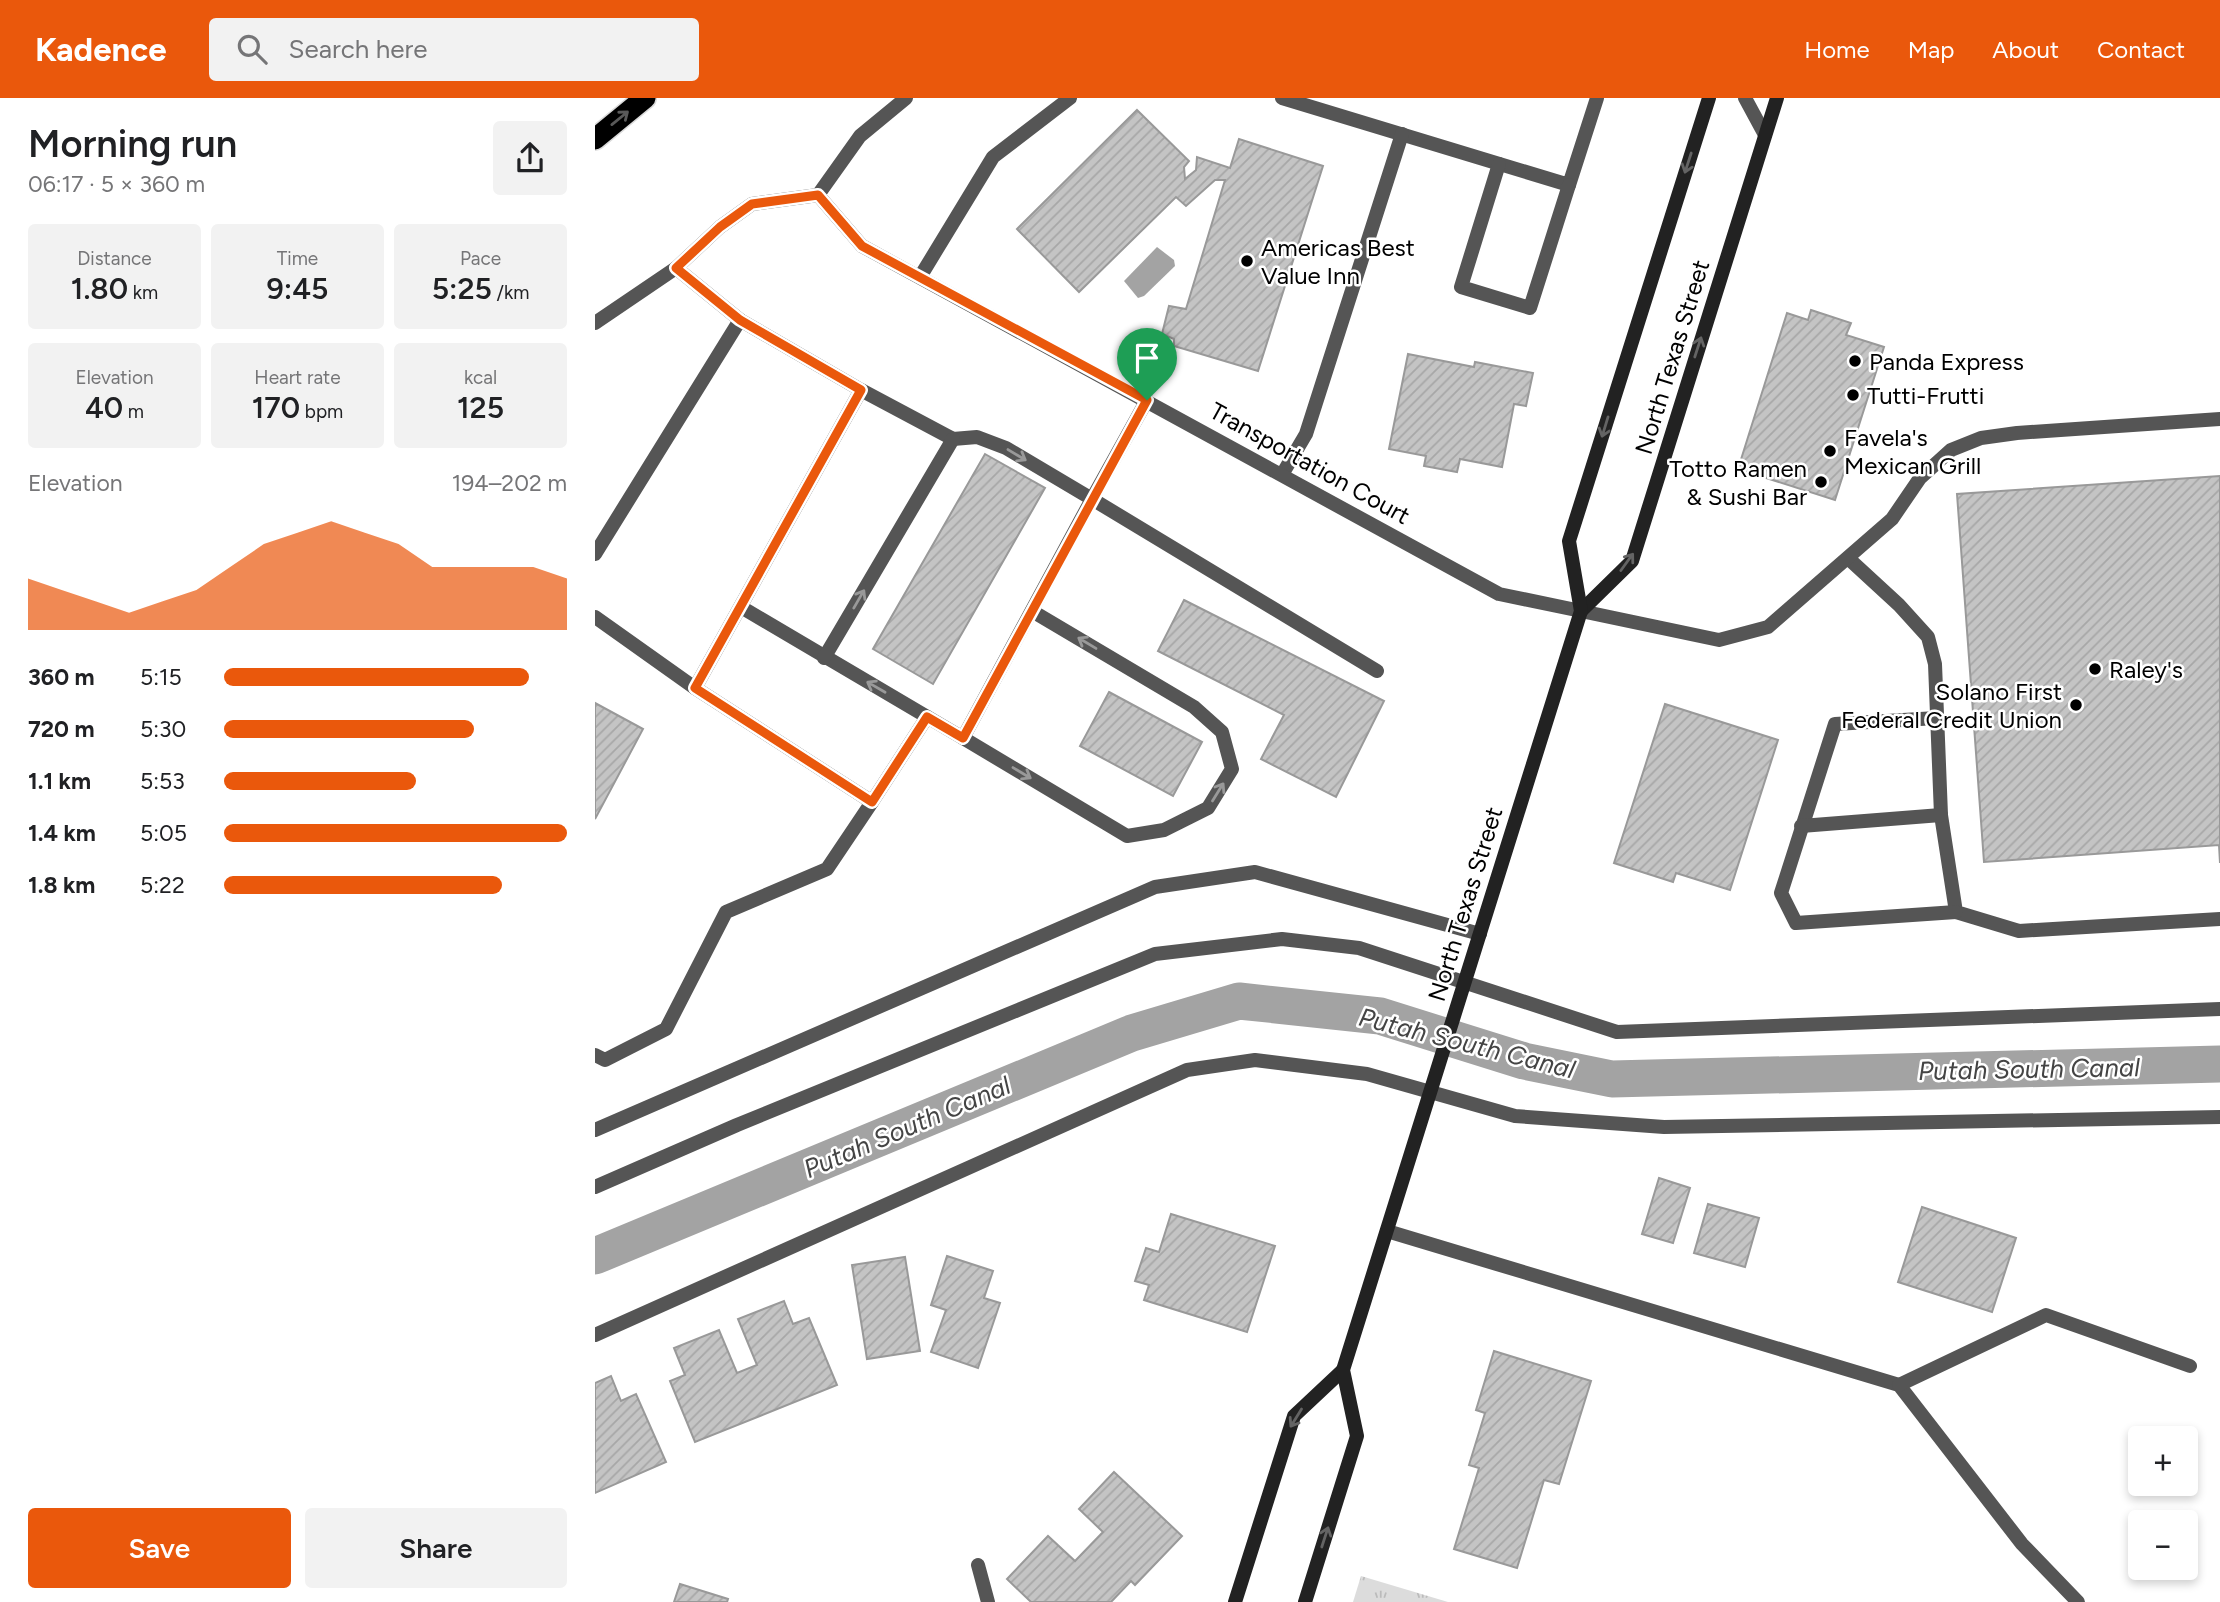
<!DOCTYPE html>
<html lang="en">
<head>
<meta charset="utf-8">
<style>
  body { margin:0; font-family:Figtree,sans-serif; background:#f2f2f2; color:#202124; height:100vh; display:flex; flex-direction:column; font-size:26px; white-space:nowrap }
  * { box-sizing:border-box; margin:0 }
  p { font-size:23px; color:#757577 }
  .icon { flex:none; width:38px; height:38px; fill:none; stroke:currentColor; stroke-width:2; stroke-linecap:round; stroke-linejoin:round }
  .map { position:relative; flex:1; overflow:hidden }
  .panel { display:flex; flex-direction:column; background:#fff; width:595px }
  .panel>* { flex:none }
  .tools { position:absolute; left:1533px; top:1328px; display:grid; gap:14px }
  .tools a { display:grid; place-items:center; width:70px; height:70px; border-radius:7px; background:#fff; box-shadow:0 4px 10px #0003; font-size:35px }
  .pin { position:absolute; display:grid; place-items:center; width:60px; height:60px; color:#fff; margin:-72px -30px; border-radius:50% 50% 50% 0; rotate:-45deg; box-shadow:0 0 7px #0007 }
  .pin .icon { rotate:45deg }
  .round { display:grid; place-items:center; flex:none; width:74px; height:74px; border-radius:7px; background:#f2f2f2 }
  .headline { display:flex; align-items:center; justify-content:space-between; height:119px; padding:0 28px }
  h1 { font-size:38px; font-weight:600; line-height:52px }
  .metrics { display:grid; grid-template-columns:repeat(3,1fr); gap:10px; height:119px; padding:7px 28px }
  .metrics div { display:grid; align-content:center; border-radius:7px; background:#f2f2f2; text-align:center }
  .metrics b { font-size:30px; font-weight:600 }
  .metrics small { font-size:19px; font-weight:400 }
  .metrics p { font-size:19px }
  .chart { height:196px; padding:14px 28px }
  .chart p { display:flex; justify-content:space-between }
  .chart svg { width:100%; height:126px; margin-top:7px; fill:#ea580c; opacity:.7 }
  .primary-button { display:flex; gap:14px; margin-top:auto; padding:14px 28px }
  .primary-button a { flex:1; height:80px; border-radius:7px; background:#ea580c; color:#fff; font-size:28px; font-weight:600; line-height:80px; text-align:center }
  .primary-button a+a { background:#f2f2f2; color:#202124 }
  ul { padding:0 28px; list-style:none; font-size:23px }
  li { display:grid; grid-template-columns:112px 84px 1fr; align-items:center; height:52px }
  li i { height:18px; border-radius:9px; background:#ea580c }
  header { display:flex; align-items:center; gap:42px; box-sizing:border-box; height:98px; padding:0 35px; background:#ea580c; color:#fff }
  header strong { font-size:33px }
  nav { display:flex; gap:38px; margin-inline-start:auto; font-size:24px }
  .search { width:490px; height:63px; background:#f2f2f2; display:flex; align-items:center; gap:18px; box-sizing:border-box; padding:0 24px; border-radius:7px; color:#757577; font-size:26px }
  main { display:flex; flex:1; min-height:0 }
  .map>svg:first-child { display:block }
  .grass { fill:url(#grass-tufts) }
  .water { fill:#a3a3a3 }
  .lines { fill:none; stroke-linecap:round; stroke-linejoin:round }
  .canal { stroke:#a3a3a3; stroke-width:37 }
  .building { fill:url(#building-hatch); stroke:#999; stroke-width:2 }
  .motorway-casing { stroke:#dbdbdb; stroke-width:24 }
  .service { stroke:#555; stroke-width:14 }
  .minor { stroke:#555; stroke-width:14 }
  .secondary { stroke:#222; stroke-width:14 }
  .motorway { stroke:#000; stroke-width:21 }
  .oneway { stroke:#595959 }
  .oneway2 { stroke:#646464 }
  .oneway3 { stroke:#999 }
  .route-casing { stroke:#fff; stroke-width:14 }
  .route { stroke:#ea580c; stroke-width:9 }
  .poi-dot { fill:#000; stroke:#fff; stroke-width:2.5 }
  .labels { text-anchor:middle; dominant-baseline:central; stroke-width:5; stroke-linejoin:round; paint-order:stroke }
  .poi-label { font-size:24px; fill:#000; stroke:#fff; text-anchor:start }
  .street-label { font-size:24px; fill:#000; stroke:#fff }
  .water-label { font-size:26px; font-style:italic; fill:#444; stroke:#fff }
</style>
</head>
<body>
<header>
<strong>Kadence</strong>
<div class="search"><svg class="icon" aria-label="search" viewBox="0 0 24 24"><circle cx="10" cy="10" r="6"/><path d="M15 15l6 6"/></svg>Search here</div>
<nav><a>Home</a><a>Map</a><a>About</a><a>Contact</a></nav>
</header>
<main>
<section class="panel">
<div class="headline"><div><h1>Morning run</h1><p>06:17 · 5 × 360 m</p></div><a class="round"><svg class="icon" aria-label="share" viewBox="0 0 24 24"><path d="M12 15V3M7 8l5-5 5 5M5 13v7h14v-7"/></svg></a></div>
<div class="metrics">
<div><p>Distance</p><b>1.80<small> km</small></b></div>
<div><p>Time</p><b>9:45</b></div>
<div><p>Pace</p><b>5:25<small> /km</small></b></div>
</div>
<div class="metrics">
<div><p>Elevation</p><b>40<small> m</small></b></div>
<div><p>Heart rate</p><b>170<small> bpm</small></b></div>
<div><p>kcal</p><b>125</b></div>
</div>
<div class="chart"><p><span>Elevation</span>194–202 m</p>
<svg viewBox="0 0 160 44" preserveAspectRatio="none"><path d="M0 44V26L10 30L20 34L30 38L40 34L50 30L60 22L70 14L80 10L90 6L100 10L110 14L120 22L130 22L140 22L150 22L160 26V44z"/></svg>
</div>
<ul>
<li><b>360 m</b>5:15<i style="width:89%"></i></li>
<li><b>720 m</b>5:30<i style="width:73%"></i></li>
<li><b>1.1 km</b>5:53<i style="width:56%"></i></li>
<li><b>1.4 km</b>5:05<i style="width:100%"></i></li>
<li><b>1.8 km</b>5:22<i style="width:81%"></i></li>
</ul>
<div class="primary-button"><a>Save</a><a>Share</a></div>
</section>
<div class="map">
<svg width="1625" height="1504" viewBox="0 0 1625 1504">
  <defs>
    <pattern id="grass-tufts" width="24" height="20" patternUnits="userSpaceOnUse" patternTransform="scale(1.75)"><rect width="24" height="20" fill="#dcdcdc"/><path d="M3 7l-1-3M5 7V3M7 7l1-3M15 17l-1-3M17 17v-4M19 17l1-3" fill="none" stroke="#bbb"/></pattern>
    <pattern id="building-hatch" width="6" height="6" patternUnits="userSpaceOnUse" patternTransform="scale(1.75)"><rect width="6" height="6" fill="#c4c4c4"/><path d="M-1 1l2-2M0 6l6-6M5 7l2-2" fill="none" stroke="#a7a7a7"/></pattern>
  </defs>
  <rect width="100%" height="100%" fill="#fff"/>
  <!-- grass -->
  <polygon class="grass" points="766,1478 853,1504 758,1504"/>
  <!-- water -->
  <polygon class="water" points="562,149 579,162 580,168 549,198 543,200 529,183"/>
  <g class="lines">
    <!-- canal -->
    <polyline class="canal" points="0,1158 537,935 644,903 785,918 929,963 1017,981 1625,966"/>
  </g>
  <!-- building -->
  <g class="building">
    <polygon points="542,12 594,63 589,69 590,81 601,72 602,59 635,70 644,41 728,68 663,273 579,248 579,241 567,236 574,208 591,211 630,82 620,82 591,108 581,99 484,194 422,131"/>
    <polygon points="1216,212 1256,225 1251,237 1289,249 1240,402 1143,371 1192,215 1213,222"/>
    <polygon points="813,256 879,269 880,264 938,275 931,308 919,306 907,369 865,361 862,374 829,368 831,358 794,351"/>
    <polygon points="390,356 450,390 338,586 278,551"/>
    <polygon points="1625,378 1625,765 1624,747 1389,764 1362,396"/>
    <polygon points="589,502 789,603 741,699 666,661 689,617 563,553"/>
    <polygon points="514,594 607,644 578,698 485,648"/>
    <polygon points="0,605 48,631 0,721"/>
    <polygon points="1070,606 1183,642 1135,792 1081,775 1078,784 1019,765"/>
    <polygon points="1064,1080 1095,1090 1078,1145 1047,1136"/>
    <polygon points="1113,1106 1164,1120 1150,1169 1099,1155"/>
    <polygon points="1327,1109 1421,1140 1397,1214 1303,1184"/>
    <polygon points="576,1116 680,1148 652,1234 549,1202 554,1187 540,1183 551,1150 564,1154"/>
    <polygon points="352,1158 398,1173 389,1200 405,1205 383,1270 336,1254 351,1212 336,1207"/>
    <polygon points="310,1159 325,1253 272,1261 257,1167"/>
    <polygon points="189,1203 198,1226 214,1220 242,1287 100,1344 75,1283 90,1277 79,1250 124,1232 142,1275 162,1267 143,1221"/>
    <polygon points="899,1253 996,1283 964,1386 949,1382 922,1470 859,1451 884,1370 874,1367 890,1315 881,1312"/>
    <polygon points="16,1278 26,1303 41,1296 71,1364 0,1395 0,1285"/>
    <polygon points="519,1374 587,1438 540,1487 536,1483 516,1504 436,1504 412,1481 453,1438 480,1463 508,1434 484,1411"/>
    <polygon points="85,1486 133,1501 132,1504 79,1504"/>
  </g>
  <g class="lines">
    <!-- motorway casing -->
    <g class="motorway-casing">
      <polyline id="motorway" points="0,41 50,0"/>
    </g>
    <!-- service -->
    <g class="service">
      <polyline points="687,0 974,87 1002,0"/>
      <polyline points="1150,0 1170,37"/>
      <polyline points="904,66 866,189 935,210 974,87"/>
      <polyline points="325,179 398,59 475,0"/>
      <polyline points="0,225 81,170"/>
      <polyline points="552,302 497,401 782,573"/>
      <polyline points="688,375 711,336 807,36"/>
      <polyline points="0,456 145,222"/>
      <polyline points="1254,461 1304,507 1333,539 1340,566 1346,717 1361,814 1424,833 1625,821"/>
      <polyline points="146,509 368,640 497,401 411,350 382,339 358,341 266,292 145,222 81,170 125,129 157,106 223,97 265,38 311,0"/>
      <polyline points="986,513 1124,542 1173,529 1297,421 1325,380 1356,352 1386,340 1422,335 1625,321"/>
      <polyline points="0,519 100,590 266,292"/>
      <polyline points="229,560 358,341"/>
      <polyline points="1342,620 1240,626 1186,795 1201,825 1361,814"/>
      <polyline points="368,640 532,738 569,732 613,710 637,671 627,634 599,609 437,513"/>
      <polyline points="277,704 332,619"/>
      <polyline points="1206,728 1346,717"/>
      <polyline points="0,957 10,962 71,931 131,814 232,771 277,704 100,590"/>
      <polyline points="0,1032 560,789 660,774 885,836"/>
      <polyline points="0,1089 142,1027 560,856 687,841 764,850 1022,934 1625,911"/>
      <polyline points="792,1133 1304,1287 1427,1446 1483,1504"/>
      <polyline points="0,1237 592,972 660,962 772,976 920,1018 1069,1029 1625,1019"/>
      <polyline points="1304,1287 1451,1217 1595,1268"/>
      <polyline points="383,1467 393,1504"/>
    </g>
    <!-- minor -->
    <polyline class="minor" points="223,97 267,148 904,496 986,513"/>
    <!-- secondary -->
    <g class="secondary">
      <polyline points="986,513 1037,463 1182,0"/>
      <polyline points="640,1504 699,1318 748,1272"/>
      <polyline points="710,1504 762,1338 748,1272 986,513 974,443 1114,0"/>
    </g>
    <!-- motorway -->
    <use href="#motorway" class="motorway"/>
  </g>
  <!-- one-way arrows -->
  <defs><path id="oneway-shaft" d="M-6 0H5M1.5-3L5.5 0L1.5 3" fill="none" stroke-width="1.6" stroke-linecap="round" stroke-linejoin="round" transform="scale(1.75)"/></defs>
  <use class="oneway" href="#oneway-shaft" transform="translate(25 20) rotate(-39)"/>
  <g class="oneway2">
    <use href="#oneway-shaft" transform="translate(1093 65) rotate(108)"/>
    <use href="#oneway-shaft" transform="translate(1103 249) rotate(-72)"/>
    <use href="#oneway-shaft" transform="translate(1010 329) rotate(107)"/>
    <use href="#oneway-shaft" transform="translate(1032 464) rotate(-54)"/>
    <use href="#oneway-shaft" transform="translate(701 1320) rotate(122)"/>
    <use href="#oneway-shaft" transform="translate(730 1439) rotate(-72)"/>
  </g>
  <g class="oneway3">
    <use href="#oneway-shaft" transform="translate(422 357) rotate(31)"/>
    <use href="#oneway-shaft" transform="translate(264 501) rotate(-60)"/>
    <use href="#oneway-shaft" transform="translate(492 545) rotate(-149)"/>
    <use href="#oneway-shaft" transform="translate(281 589) rotate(-150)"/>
    <use href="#oneway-shaft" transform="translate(427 675) rotate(31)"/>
    <use href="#oneway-shaft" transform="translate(623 694) rotate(-58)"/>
  </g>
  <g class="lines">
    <!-- route casing -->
    <g class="route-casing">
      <polygon id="route" points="223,97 267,148 552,302 368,640 332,619 277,704 100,590 266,292 145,222 81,170 125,129 157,106"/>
    </g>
    <!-- route -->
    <use href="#route" class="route"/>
  </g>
  <!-- markers -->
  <g class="poi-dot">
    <circle cx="652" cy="163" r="7"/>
    <circle cx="1260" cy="263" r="7"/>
    <circle cx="1258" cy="297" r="7"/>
    <circle cx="1235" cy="353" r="7"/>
    <circle cx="1226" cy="384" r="7"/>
    <circle cx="1500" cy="571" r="7"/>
    <circle cx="1481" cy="607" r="7"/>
  </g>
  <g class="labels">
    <!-- poi labels -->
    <g class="poi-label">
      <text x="666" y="149">Americas Best<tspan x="666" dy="28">Value Inn</tspan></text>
      <text x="1274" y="263">Panda Express</text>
      <text x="1272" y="297">Tutti-Frutti</text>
      <text x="1249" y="339">Favela's<tspan x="1249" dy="28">Mexican Grill</tspan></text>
      <text x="1212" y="370" text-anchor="end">Totto Ramen<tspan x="1212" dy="28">&amp; Sushi Bar</tspan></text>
      <text x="1514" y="571">Raley's</text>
      <text x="1467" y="593" text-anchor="end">Solano First<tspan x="1467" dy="28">Federal Credit Union</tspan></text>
    </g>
    <!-- street labels -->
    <g class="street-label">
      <text transform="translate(1077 259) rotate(-73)">North Texas Street</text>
      <text transform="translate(715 365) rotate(29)">Transportation Court</text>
      <text transform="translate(870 806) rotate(-73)">North Texas Street</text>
    </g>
    <!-- water labels -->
    <g class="water-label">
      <text transform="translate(872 945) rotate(14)">Putah South Canal</text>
      <text transform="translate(1434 971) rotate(-1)">Putah South Canal</text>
      <text transform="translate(312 1029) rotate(-23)">Putah South Canal</text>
    </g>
  </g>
</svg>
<div class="tools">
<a>+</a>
<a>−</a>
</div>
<div class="pin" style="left:552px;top:302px;background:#1e9e55"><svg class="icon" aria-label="arrive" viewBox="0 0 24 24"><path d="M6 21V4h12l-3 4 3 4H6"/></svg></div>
</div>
</main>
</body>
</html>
